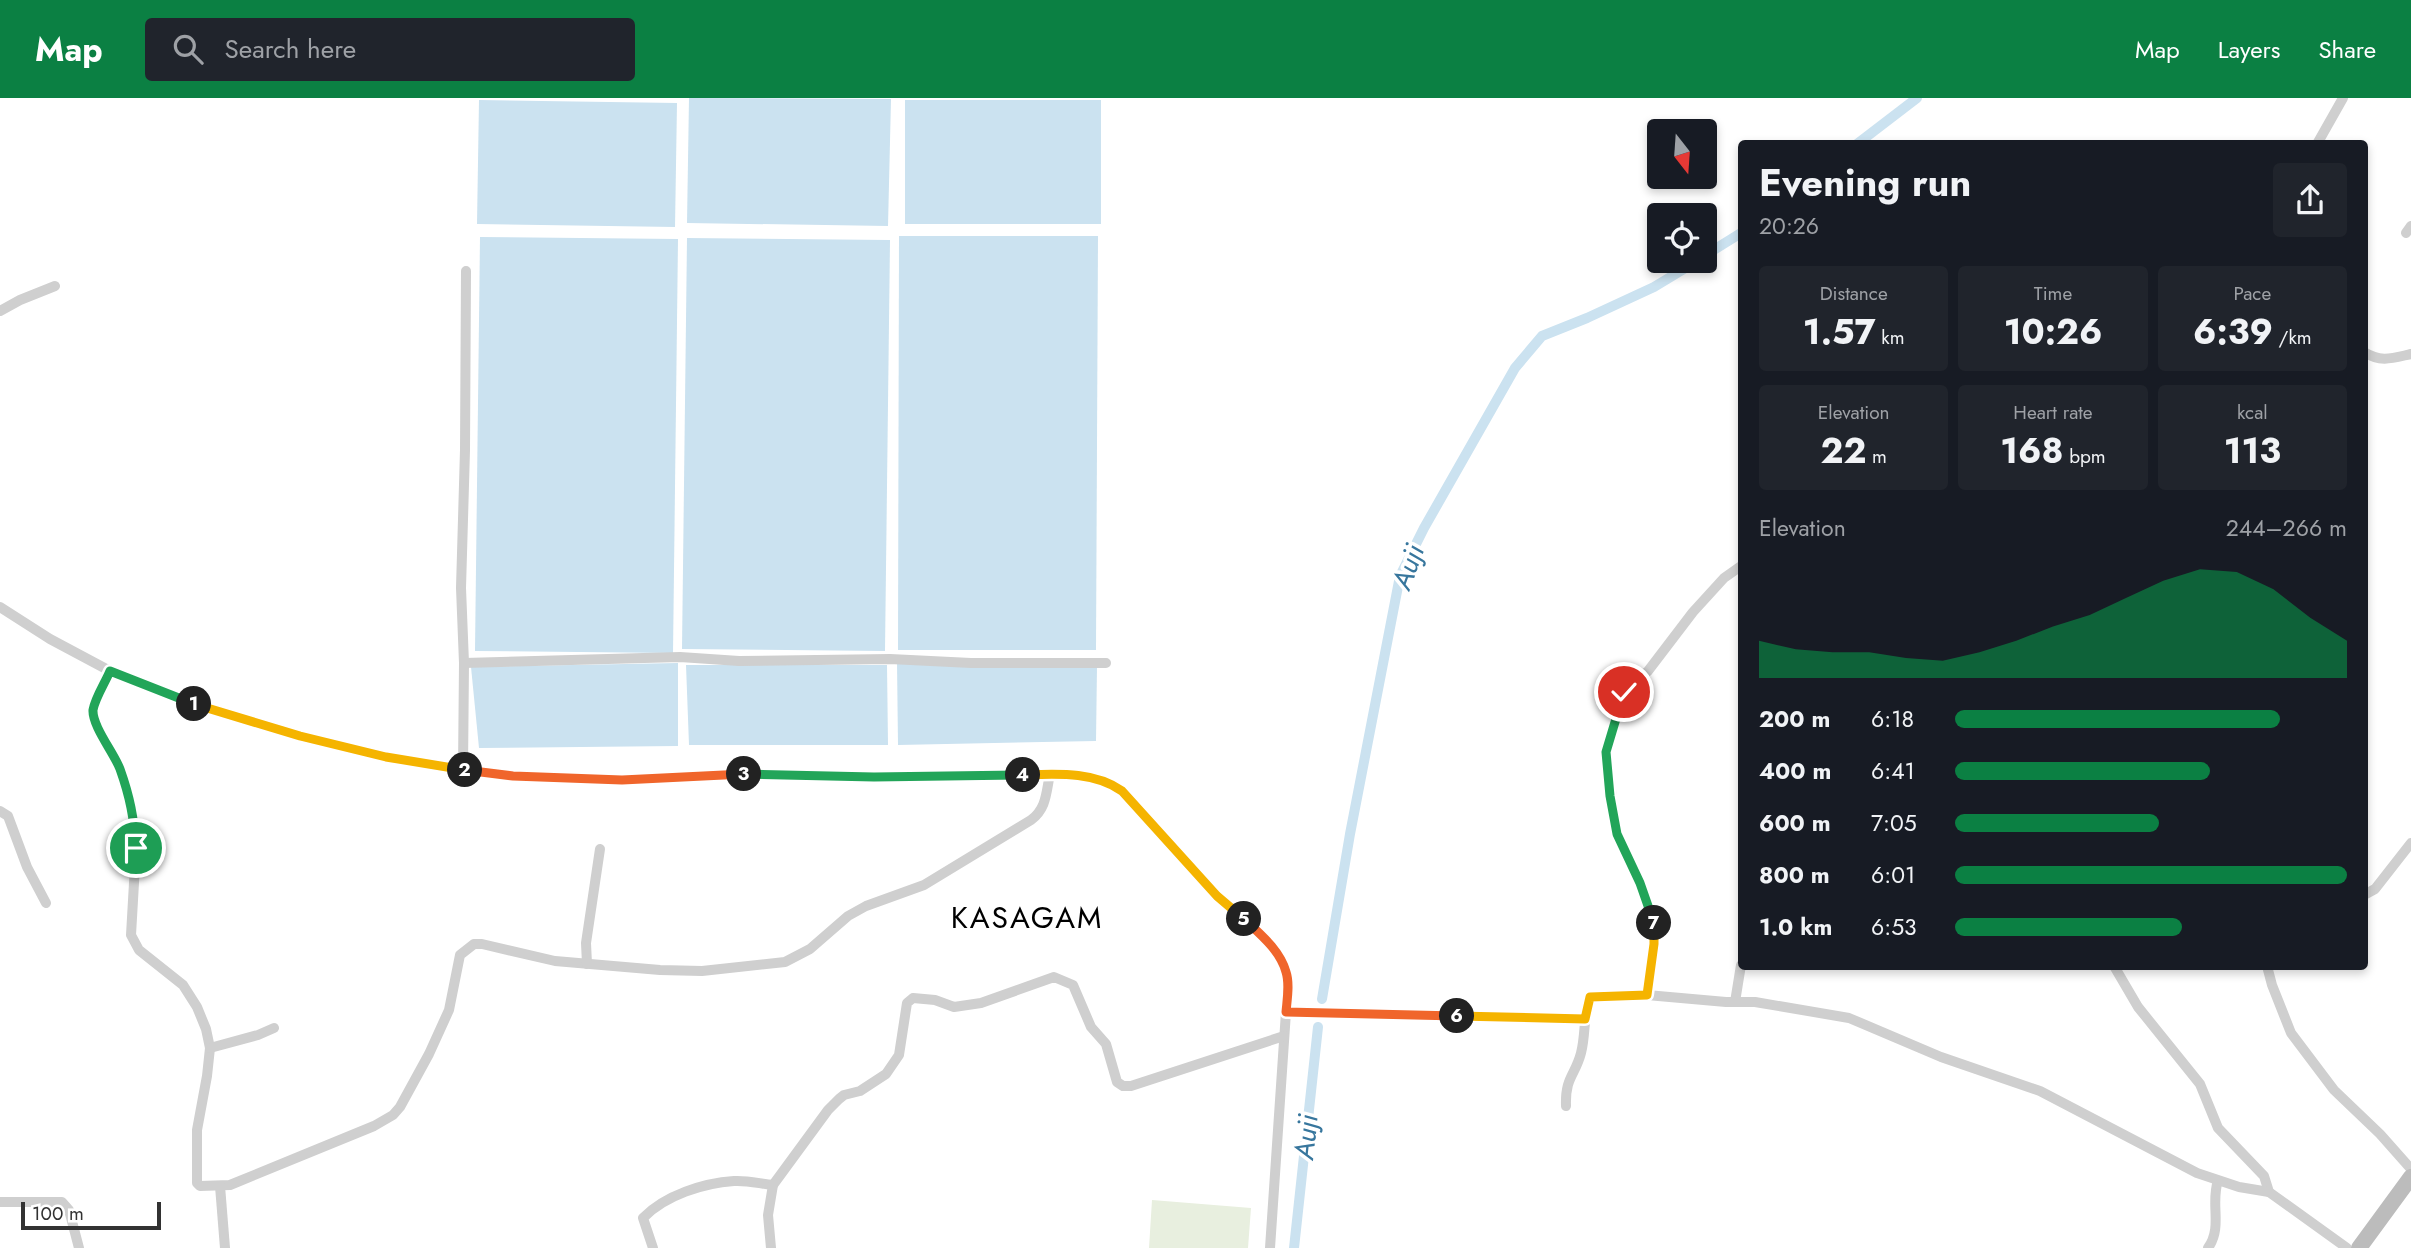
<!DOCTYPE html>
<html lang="en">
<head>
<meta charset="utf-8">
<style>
  body { margin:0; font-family:Jost,sans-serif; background:#20242c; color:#f1f3f6; height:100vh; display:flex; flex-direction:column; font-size:26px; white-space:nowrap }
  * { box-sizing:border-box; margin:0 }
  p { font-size:23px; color:#9ea1a6 }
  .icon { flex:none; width:38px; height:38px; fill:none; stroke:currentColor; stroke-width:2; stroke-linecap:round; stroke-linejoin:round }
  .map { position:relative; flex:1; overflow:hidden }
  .panel { position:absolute; left:1738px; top:42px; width:630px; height:830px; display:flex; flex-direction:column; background:#171b24; border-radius:7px; box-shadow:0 4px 10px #0003 }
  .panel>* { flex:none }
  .needle { width:46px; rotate:163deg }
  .controls { position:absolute; left:1647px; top:21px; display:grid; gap:14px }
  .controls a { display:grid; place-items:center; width:70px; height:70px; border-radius:7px; background:#171b24; box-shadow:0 4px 10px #0003; font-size:35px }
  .scale { position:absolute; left:21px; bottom:18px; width:140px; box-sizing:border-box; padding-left:7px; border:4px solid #323232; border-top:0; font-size:19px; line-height:24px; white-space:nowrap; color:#323232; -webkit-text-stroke:5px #fff; paint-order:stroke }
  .pin { position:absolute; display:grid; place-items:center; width:60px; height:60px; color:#fff; margin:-30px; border:4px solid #fff; border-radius:50%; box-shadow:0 2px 7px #0007 }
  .km { position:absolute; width:35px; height:35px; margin:-18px; border-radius:50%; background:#222; color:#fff; font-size:19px; line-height:35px; text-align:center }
  .round { display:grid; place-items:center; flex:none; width:74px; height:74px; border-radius:7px; background:#20242c }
  .overview { display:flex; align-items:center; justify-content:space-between; height:119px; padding:0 21px }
  h1 { font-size:38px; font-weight:700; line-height:52px }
  .metrics { display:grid; grid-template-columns:repeat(3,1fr); gap:10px; height:119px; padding:7px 21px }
  .metrics div { display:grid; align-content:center; border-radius:7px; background:#20242c; text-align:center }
  .metrics b { font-size:35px; font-weight:700 }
  .metrics small { font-size:19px; font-weight:400 }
  .metrics p { font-size:19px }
  .chart { height:196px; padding:14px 21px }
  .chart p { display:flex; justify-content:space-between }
  .chart svg { width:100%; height:126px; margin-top:7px; fill:#0b8043; opacity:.7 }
  ul { padding:0 21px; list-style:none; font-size:23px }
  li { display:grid; grid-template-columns:112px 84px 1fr; align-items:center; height:52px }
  li i { height:18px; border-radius:9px; background:#0b8043 }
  header { display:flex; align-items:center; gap:42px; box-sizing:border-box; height:98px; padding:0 35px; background:#0b8043; color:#fff }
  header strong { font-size:33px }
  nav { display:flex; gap:38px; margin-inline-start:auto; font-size:24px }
  .search { width:490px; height:63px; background:#20242c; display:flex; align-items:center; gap:18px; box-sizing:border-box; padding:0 24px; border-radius:7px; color:#9ea1a6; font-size:26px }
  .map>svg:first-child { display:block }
  .green { fill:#e8efdf }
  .water { fill:#cbe2f0 }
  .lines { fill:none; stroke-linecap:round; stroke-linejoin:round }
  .canal { stroke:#cbe2f0; stroke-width:10 }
  .street { stroke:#cfcfcf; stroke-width:10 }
  .secondary { stroke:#bcbcbc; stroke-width:16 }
  .split-1-casing { stroke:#fff; stroke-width:14 }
  .split-2-casing { stroke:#fff; stroke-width:14 }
  .split-3-casing { stroke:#fff; stroke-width:14 }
  .split-4-casing { stroke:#fff; stroke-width:14 }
  .split-5-casing { stroke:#fff; stroke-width:14 }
  .split-6-casing { stroke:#fff; stroke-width:14 }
  .split-7-casing { stroke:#fff; stroke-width:14 }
  .split-8-casing { stroke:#fff; stroke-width:14 }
  .split-1 { stroke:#22a559; stroke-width:9 }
  .split-2 { stroke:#f5b400; stroke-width:9 }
  .split-3 { stroke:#f0652b; stroke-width:9 }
  .split-4 { stroke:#22a559; stroke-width:9 }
  .split-5 { stroke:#f5b400; stroke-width:9 }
  .split-6 { stroke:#f0652b; stroke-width:9 }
  .split-7 { stroke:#f5b400; stroke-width:9 }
  .split-8 { stroke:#22a559; stroke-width:9 }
  .labels { text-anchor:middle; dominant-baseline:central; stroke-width:7; stroke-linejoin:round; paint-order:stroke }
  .water-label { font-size:28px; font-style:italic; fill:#37769d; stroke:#fff }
  .quarter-label { font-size:30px; letter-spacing:2px; fill:#000; stroke:#fff }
</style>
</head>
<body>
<header>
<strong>Map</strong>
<div class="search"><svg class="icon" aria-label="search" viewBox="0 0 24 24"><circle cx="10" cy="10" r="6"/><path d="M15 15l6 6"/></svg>Search here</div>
<nav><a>Map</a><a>Layers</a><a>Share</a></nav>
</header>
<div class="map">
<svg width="2411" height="1150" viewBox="0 0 2411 1150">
  <rect width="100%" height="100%" fill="#fff"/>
  <!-- green -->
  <polygon class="green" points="1152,1102 1251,1110 1248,1150 1149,1150"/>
  <!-- water -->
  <g class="water">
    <polygon points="689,0 891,1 888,128 687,125"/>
    <polygon points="479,2 677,5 675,129 477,126"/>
    <rect x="905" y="2" width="196" height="124"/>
    <polygon points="899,138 1098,138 1096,552 898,552"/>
    <polygon points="480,139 678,141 673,555 475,553"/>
    <polygon points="687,140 890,142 885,553 682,551"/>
    <polygon points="897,564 1097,568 1096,643 898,647"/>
    <polygon points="678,565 678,648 479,650 471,569"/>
    <polygon points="686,567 887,567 888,647 689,647"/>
  </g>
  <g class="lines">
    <!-- canal -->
    <g class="canal">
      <polyline points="1857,46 1917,0"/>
      <polyline points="1704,158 1741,135"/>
      <polyline points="1322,901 1350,736 1400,478 1424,430 1515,270 1542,238 1587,220 1654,189 1697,163"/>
      <polyline points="1294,1150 1318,929"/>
    </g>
    <!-- street -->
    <g class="street">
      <polyline points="2317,46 2343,0"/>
      <polyline points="2406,135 2411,128"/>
      <polyline points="0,213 20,202 55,188"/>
      <path d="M2364 254C2381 265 2393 260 2411 256"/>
      <polyline points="0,509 50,541 110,573 220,615 272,631 386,659 437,666 476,674 513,678 622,682 728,676 874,679 1066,676 1090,680 1114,687 1122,693 1217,798 1264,840 1278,857 1286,873 1286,914 1270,1150"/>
      <polyline points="464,565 680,559 739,563 890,561 971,565 1106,565"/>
      <path d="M110 573 93 611 94 622 119 667 134 717 136 750 131 837 139 852 183 887 197 909 206 931 210 950 207 978 197 1032V1085L200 1088 230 1087 374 1028 393 1017 400 1009 429 956 449 912 460 857 474 846H482L555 863 660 872 702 873 785 864 810 851 848 818 866 808 924 787 1031 722C1047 710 1046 694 1050 676"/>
      <polyline points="463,672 464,565 461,490 465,352 466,173"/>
      <polyline points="0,713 8,718 27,769 46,805"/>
      <polyline points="2364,797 2375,791 2411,745"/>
      <polyline points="587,866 586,845 600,751"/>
      <polyline points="2114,868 2138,909 2200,986 2218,1030 2264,1078 2269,1094 2347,1150"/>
      <polyline points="2267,868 2272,887 2291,935 2334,992 2380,1036 2411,1071"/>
      <polyline points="1647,897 1655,829 1640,785 1615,729 1607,654 1624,594 1648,573 1693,514 1724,480 1741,468"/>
      <polyline points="1735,904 1741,867"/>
      <polyline points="1286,914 1585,921"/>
      <polyline points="210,950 258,937 274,930"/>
      <path d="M1566 1008C1565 979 1575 978 1581 955 1586 936 1583 917 1590 899L1647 897 1726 904H1755L1849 920 1941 959 2040 993 2197 1075 2239 1089 2269 1094"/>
      <polyline points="220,1088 225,1150"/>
      <polyline points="0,1104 62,1104 69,1112 79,1150"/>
      <path d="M653 1150 643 1120C665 1097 704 1085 734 1083 747 1082 761 1086 773 1087"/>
      <polyline points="771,1150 768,1117 773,1087 828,1012 839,1001 844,997 860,993 886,976 899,957 907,905 913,900 935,902 954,909 981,905 1054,879 1073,887 1091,929 1106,946 1117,984 1123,988 1131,988 1284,938"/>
      <path d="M2208 1150C2223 1129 2210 1105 2218 1083"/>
    </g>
    <!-- secondary -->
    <polyline class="secondary" points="2359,1150 2411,1079"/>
  </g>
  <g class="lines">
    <!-- split-1 casing -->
    <g class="split-1-casing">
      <path id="split-1" d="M136 750C134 720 130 699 120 671 114 655 92 628 93 612 95 600 105 585 110 573L194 606"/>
    </g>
    <!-- split-2 casing -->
    <g class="split-2-casing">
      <polyline id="split-2" points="194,606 300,638 386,659 465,672"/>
    </g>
    <!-- split-3 casing -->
    <g class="split-3-casing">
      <polyline id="split-3" points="465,672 513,678 622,682 744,676"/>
    </g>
    <!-- split-4 casing -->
    <g class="split-4-casing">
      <polyline id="split-4" points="744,676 874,679 1023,677"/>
    </g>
    <!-- split-5 casing -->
    <g class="split-5-casing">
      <path id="split-5" d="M1023 677C1056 676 1094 673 1122 693L1217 798 1244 821"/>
    </g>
    <!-- split-6 casing -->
    <g class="split-6-casing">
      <path id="split-6" d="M1244 821C1260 836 1280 852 1286 874 1290 886 1287 902 1286 914L1457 918"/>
    </g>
    <!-- split-7 casing -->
    <g class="split-7-casing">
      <polyline id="split-7" points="1457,918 1585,921 1590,899 1647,897 1654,846 1654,825"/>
    </g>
    <!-- split-8 casing -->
    <g class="split-8-casing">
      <polyline id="split-8" points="1624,594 1606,654 1610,698 1617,736 1640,785 1654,825"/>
    </g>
    <!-- split-1 -->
    <use href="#split-1" class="split-1"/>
    <!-- split-2 -->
    <use href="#split-2" class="split-2"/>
    <!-- split-3 -->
    <use href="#split-3" class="split-3"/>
    <!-- split-4 -->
    <use href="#split-4" class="split-4"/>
    <!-- split-5 -->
    <use href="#split-5" class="split-5"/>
    <!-- split-6 -->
    <use href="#split-6" class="split-6"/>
    <!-- split-7 -->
    <use href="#split-7" class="split-7"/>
    <!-- split-8 -->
    <use href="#split-8" class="split-8"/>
  </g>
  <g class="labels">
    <!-- water labels -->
    <g class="water-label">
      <text transform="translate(1408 469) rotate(-70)">Auji</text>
      <text transform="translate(1306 1039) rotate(-84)">Auji</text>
    </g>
    <!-- quarter labels -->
    <g class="quarter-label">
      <text x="1027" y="819">KASAGAM</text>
    </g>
  </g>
</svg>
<div class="controls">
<a><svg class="needle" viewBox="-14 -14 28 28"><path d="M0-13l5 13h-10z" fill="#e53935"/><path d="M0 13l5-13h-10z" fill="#9ea1a6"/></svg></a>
<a><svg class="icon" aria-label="locate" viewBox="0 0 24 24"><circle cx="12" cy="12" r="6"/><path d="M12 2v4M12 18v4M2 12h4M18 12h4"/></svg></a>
</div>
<div class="scale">100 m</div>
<div class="pin" style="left:136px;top:750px;background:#1e9e55"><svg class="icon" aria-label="arrive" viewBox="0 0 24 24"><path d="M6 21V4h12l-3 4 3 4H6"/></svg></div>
<div class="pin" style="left:1624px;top:594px;background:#d93025"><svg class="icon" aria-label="check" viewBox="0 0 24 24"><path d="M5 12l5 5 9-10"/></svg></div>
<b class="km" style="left:194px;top:606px">1</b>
<b class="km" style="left:465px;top:672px">2</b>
<b class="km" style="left:744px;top:676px">3</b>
<b class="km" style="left:1023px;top:677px">4</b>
<b class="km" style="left:1244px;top:821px">5</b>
<b class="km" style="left:1457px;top:918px">6</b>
<b class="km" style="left:1654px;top:825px">7</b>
<section class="panel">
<div class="overview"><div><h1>Evening run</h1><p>20:26</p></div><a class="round"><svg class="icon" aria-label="share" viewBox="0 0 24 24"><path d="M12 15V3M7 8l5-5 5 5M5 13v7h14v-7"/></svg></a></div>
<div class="metrics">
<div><p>Distance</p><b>1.57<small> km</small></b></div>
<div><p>Time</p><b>10:26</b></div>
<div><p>Pace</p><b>6:39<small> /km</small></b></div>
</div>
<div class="metrics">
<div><p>Elevation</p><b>22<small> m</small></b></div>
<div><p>Heart rate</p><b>168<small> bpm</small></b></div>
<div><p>kcal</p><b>113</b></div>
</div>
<div class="chart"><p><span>Elevation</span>244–266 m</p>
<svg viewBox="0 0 160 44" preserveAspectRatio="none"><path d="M0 44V31L10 34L20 35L30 35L40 37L50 38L60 35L70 31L80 26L90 22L100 16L110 10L120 6L130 7L140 13L150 23L160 31V44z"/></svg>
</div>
<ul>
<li><b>200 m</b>6:18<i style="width:83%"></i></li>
<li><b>400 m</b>6:41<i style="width:65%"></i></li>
<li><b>600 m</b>7:05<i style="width:52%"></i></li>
<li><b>800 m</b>6:01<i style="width:100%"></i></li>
<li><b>1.0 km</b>6:53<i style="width:58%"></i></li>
</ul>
</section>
</div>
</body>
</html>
